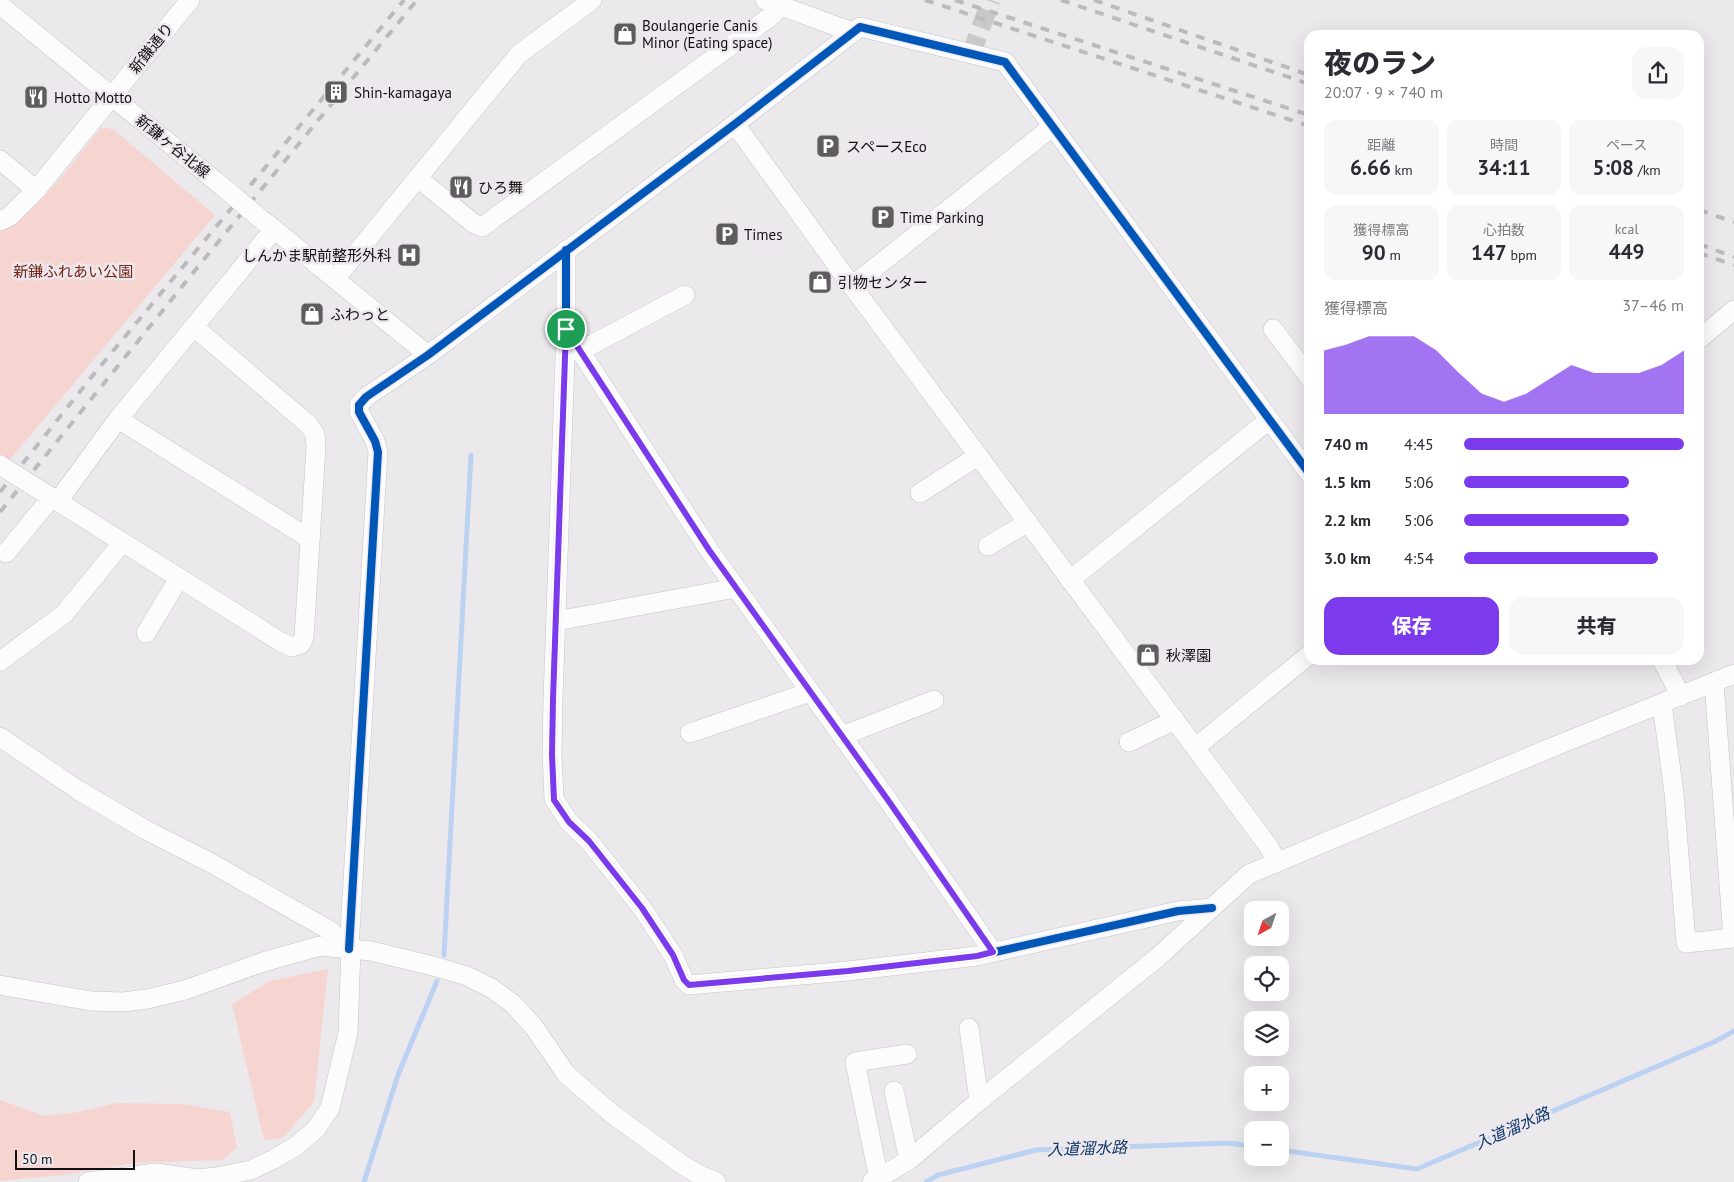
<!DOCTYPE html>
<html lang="ja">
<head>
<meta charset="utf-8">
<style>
  body { margin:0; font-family:"PT Sans","Noto Sans JP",sans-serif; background:#f7f7f7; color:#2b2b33; height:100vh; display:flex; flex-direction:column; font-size:19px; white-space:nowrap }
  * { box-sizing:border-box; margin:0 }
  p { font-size:16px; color:#7c7c81 }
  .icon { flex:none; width:28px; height:28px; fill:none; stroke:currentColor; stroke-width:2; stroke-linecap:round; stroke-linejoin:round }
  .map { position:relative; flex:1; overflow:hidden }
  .panel { position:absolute; left:1304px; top:30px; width:400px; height:635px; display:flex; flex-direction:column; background:#fff; border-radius:15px; box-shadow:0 5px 20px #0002 }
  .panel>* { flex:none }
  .needle { width:32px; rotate:220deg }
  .fabs { position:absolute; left:1244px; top:901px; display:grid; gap:10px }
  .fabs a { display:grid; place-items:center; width:45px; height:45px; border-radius:10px; background:#fff; box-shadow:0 5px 20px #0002; font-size:25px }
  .scale { position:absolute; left:15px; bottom:12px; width:120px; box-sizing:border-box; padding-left:5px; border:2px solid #121012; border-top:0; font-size:14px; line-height:18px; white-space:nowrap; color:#121012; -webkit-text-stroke:4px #ede8ed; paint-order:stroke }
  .pin { position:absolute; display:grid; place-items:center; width:42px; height:42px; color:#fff; margin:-21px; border:2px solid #fff; border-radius:50%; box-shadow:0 1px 5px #0007 }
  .round { display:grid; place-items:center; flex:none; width:52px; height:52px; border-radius:15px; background:#f7f7f7 }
  .summary { display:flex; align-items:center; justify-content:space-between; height:85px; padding:0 20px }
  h1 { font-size:28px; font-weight:800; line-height:38px }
  .stats { display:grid; grid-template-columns:repeat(3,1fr); gap:8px; height:85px; padding:5px 20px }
  .stats div { display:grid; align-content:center; border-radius:12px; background:#f7f7f7; text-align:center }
  .stats b { font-size:21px; font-weight:800 }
  .stats small { font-size:14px; font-weight:400 }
  .stats p { font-size:14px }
  .chart { height:140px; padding:10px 20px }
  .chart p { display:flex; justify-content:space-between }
  .chart svg { width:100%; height:90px; margin-top:5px; fill:#7c3aed; opacity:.7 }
  .action { display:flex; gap:10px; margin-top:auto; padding:10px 20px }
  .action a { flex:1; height:58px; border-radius:15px; background:#7c3aed; color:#fff; font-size:20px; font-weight:800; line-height:58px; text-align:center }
  .action a+a { background:#f7f7f7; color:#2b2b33 }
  ul { padding:0 20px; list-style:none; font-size:16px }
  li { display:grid; grid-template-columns:80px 60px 1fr; align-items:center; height:38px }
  li i { height:12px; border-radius:6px; background:#7c3aed }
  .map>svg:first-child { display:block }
  .green { fill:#f6d5d0 }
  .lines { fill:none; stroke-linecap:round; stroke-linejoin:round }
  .stream { stroke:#bcd2f2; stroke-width:5 }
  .minor-tunnel { stroke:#cbc8cb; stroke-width:19; stroke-dasharray:19 9; stroke-linecap:butt }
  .minor-casing { stroke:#c6c4c6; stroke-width:20 }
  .minor { stroke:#fcfcfc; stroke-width:19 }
  .rail { stroke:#bcbabc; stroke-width:4; stroke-dasharray:9 9; stroke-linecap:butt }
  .minor-bridge-casing { stroke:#c6c4c6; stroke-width:20; stroke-linecap:butt }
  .minor-bridge { stroke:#fcfcfc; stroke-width:19 }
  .cycleway-casing { stroke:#ede8ed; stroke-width:11 }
  .cycleway { stroke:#0057b8; stroke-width:8 }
  .route-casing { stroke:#fff; stroke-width:10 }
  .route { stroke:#7c3aed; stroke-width:6 }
  .labels { text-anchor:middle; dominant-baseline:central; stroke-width:5; stroke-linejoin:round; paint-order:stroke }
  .poi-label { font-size:15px; fill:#121012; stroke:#ede8ed; text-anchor:start }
  .street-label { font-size:15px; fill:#121012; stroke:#ede8ed }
  .park-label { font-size:15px; fill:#762214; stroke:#ede8ed }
  .water-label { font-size:16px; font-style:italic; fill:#113a6a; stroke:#ede8ed }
</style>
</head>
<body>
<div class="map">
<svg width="1734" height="1182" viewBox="0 0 1734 1182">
  <rect width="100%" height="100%" fill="#ece9ec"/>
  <!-- green -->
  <g class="green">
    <path d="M101 128H108L114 130 215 215 8 462 0 457V232C42 208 70 165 101 128Z"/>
    <polygon points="328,969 314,1102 283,1138 264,1140 232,1004 270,981"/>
    <polygon points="0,1100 45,1116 79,1112 116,1103 182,1104 230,1112 237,1148 222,1160 136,1163 63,1175 0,1181"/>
  </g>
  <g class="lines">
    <!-- stream -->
    <g class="stream">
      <polyline points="444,955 471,455"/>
      <polyline points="1280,1150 1417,1169 1714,1042 1734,1031"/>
      <polyline points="364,1182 398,1075 437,981"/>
      <polyline points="926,1182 938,1175 1036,1150 1228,1143 1252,1146"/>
    </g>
    <!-- minor-tunnel -->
    <polyline class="minor-tunnel" points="971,54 991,0"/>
    <!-- minor casing -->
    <g class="minor-casing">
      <g id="minor">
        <polyline points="765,0 852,32"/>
        <polyline points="0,5 229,192"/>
        <polyline points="735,124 852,286 1269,847 1277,862"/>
        <polyline points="0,160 36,190"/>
        <polyline points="418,178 473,223 482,227 770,17 781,6"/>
        <polyline points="0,221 10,216 36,190 190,0"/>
        <polyline points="264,221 428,355"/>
        <polyline points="566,250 566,329 553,699 552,755 554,799 569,822 589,841 642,908 673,955 684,980 689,985 848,971 977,956 1178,911 1212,908"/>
        <polyline points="335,279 519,54 592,0"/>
        <polyline points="852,286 1052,127"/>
        <polyline points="566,329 709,550 890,803 993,952"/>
        <polyline points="1273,329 1309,377"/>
        <polyline points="1699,339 1734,310"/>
        <polyline points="580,351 685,295"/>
        <polyline points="118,419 310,539"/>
        <polyline points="920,493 978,456"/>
        <polyline points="46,494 281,642 292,647 301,644 304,637 316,447 315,434 309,425 194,327"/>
        <polyline points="58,501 118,419 274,229"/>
        <polyline points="988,546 1027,523"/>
        <polyline points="6,553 52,497"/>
        <polyline points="1070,580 1269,420"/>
        <polyline points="556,621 736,588"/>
        <polyline points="146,633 179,578"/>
        <polyline points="1662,660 1681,696"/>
        <polyline points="0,661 64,614 122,543"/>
        <polyline points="1662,704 1674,793 1686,943 1733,938 1714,682"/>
        <polyline points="690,733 810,692"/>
        <polyline points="842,736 934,700"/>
        <polyline points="0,737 78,790 144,829 211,863 329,930 349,949"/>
        <polyline points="1129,742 1175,720"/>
        <polyline points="1196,747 1309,655"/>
        <polyline points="349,949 378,452 375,441 359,412 359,405 366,397 428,355 735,124 860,27 1005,62 1309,473"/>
        <polyline points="0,985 91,1001 123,1002 147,999 185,990 263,962 320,946 371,951 433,966 467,976 493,989 513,1004 534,1027 566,1074 611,1113 637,1132 681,1164 696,1173 716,1182"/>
        <polyline points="969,1028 979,1101"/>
        <polyline points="894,1091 909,1160"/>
        <polyline points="879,1179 855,1062 907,1054"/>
        <polyline points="88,1182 156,1173 198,1179 216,1177 251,1170 274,1159 296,1146 316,1129 330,1108 348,1033 351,949"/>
        <polyline points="872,1182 909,1160 979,1101 1158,957 1249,874 1553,747 1734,674"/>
      </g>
    </g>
    <!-- minor -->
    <use href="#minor" class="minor"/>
    <!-- rail -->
    <g class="rail">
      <polyline points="925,0 1309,126"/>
      <polyline points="955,0 1309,115"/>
      <polyline points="1061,0 1309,84"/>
      <polyline points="1094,0 1309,75"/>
      <polyline points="1699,210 1734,222"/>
      <polyline points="1699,244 1734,257"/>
      <polyline points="1699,253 1734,265"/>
      <polyline points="0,492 94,374 404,0"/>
      <polyline points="0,512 205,258 417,0"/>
    </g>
    <!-- minor-bridge casing -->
    <g class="minor-bridge-casing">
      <g id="minor-bridge">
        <polyline points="229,192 263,221"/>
        <polyline points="0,465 46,494"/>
      </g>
    </g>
    <!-- minor-bridge -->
    <use href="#minor-bridge" class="minor-bridge"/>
    <!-- cycleway casing -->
    <g class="cycleway-casing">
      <g id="cycleway">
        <polyline points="566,250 566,329 553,699 552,755 554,799 569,822 589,841 642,908 673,955 684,980 689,985 848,971 977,956 1178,911 1212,908"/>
        <polyline points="349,949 378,452 375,441 359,412 359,405 366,397 428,355 735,124 860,27 1005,62 1309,473"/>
      </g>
    </g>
    <!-- cycleway -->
    <use href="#cycleway" class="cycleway"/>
  </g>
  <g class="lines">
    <!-- route casing -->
    <g class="route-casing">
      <polygon id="route" points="566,329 709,550 890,803 993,952 977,956 848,971 689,985 684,980 673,955 642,908 589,841 569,822 554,800 552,755 553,699"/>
    </g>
    <!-- route -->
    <use href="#route" class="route"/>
  </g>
  <!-- icons -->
  <defs>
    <g id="shop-square" transform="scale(1.25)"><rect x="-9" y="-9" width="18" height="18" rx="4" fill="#5e5c5e" stroke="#ede8ed"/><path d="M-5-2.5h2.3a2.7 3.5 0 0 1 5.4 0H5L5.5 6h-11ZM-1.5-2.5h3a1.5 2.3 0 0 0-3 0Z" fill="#fff"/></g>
    <g id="building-square" transform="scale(1.25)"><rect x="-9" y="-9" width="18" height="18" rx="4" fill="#5e5c5e" stroke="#ede8ed"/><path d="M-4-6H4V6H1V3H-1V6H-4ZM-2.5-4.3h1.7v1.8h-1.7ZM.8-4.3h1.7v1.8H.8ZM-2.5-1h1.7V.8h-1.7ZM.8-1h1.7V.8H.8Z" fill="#fff"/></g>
    <g id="restaurant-square" transform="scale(1.25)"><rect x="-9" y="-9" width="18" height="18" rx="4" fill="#5e5c5e" stroke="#ede8ed"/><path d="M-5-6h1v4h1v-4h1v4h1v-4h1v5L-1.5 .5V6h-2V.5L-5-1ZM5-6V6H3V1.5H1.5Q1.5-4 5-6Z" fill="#fff"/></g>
    <g id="parking-square" transform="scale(1.25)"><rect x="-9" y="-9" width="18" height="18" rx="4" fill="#5e5c5e" stroke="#ede8ed"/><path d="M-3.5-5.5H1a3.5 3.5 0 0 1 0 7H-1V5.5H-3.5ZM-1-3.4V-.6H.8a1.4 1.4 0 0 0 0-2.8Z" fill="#fff"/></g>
    <g id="hospital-square" transform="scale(1.25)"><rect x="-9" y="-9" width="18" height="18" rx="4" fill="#5e5c5e" stroke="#ede8ed"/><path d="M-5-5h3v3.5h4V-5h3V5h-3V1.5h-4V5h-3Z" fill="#fff"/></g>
  </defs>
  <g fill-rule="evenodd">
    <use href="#shop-square" x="625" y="34"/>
    <use href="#building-square" x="336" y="92"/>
    <use href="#restaurant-square" x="36" y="97"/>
    <use href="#parking-square" x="828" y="146"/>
    <use href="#restaurant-square" x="461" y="187"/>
    <use href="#parking-square" x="883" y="217"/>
    <use href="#parking-square" x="727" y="234"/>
    <use href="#hospital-square" x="409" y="255"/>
    <use href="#shop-square" x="820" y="282"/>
    <use href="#shop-square" x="312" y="314"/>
    <use href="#shop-square" x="1148" y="655"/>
  </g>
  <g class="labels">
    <!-- poi labels -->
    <g class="poi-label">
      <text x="642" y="25">Boulangerie Canis<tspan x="642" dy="17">Minor (Eating space)</tspan></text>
      <text x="354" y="92">Shin-kamagaya</text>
      <text x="54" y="97">Hotto Motto</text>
      <text x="846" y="146">スペースEco</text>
      <text x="478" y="187">ひろ舞</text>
      <text x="900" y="217">Time Parking</text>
      <text x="744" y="234">Times</text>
      <text x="392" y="255" text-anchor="end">しんかま駅前整形外科</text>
      <text x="838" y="282">引物センター</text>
      <text x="330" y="314">ふわっと</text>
      <text x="1166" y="655">秋澤園</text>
    </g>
    <!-- street labels -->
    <g class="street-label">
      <text transform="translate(151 48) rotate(-51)">新鎌通り</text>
      <text transform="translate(173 146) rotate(39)">新鎌ヶ谷北線</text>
    </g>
    <!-- park labels -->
    <g class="park-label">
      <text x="73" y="271">新鎌ふれあい公園</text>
    </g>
    <!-- water labels -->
    <g class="water-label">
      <text transform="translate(1512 1128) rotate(-24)">入道溜水路</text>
      <text transform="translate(1087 1148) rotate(-2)">入道溜水路</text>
    </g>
  </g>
</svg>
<div class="fabs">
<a><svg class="needle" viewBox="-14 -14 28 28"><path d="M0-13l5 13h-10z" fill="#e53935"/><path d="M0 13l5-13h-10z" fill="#7c7c81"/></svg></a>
<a><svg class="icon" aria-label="locate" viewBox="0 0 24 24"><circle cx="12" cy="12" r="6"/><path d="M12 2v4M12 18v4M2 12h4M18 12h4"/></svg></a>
<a><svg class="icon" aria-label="layers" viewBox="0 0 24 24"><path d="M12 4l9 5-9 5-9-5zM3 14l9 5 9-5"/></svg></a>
<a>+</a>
<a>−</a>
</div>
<div class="scale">50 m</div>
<div class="pin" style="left:566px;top:329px;background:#1e9e55"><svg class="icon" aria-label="arrive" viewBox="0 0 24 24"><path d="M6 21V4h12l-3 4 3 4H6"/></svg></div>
<section class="panel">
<div class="summary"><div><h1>夜のラン</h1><p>20:07 · 9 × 740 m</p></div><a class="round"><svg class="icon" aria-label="share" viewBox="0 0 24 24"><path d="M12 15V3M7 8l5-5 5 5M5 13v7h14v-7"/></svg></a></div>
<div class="stats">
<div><p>距離</p><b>6.66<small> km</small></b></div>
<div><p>時間</p><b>34:11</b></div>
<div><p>ペース</p><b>5:08<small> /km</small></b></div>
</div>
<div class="stats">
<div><p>獲得標高</p><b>90<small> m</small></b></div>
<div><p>心拍数</p><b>147<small> bpm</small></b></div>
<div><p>kcal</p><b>449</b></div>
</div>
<div class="chart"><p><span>獲得標高</span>37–46 m</p>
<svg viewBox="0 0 160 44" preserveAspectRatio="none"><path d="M0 44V13L10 10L20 6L30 6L40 6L50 13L60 24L70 34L80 38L90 34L100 27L110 20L120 24L130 24L140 24L150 20L160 13V44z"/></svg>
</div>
<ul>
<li><b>740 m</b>4:45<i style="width:100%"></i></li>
<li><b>1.5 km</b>5:06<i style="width:75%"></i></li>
<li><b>2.2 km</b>5:06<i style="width:75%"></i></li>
<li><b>3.0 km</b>4:54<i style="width:88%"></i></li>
</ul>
<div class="action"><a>保存</a><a>共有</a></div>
</section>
</div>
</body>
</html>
